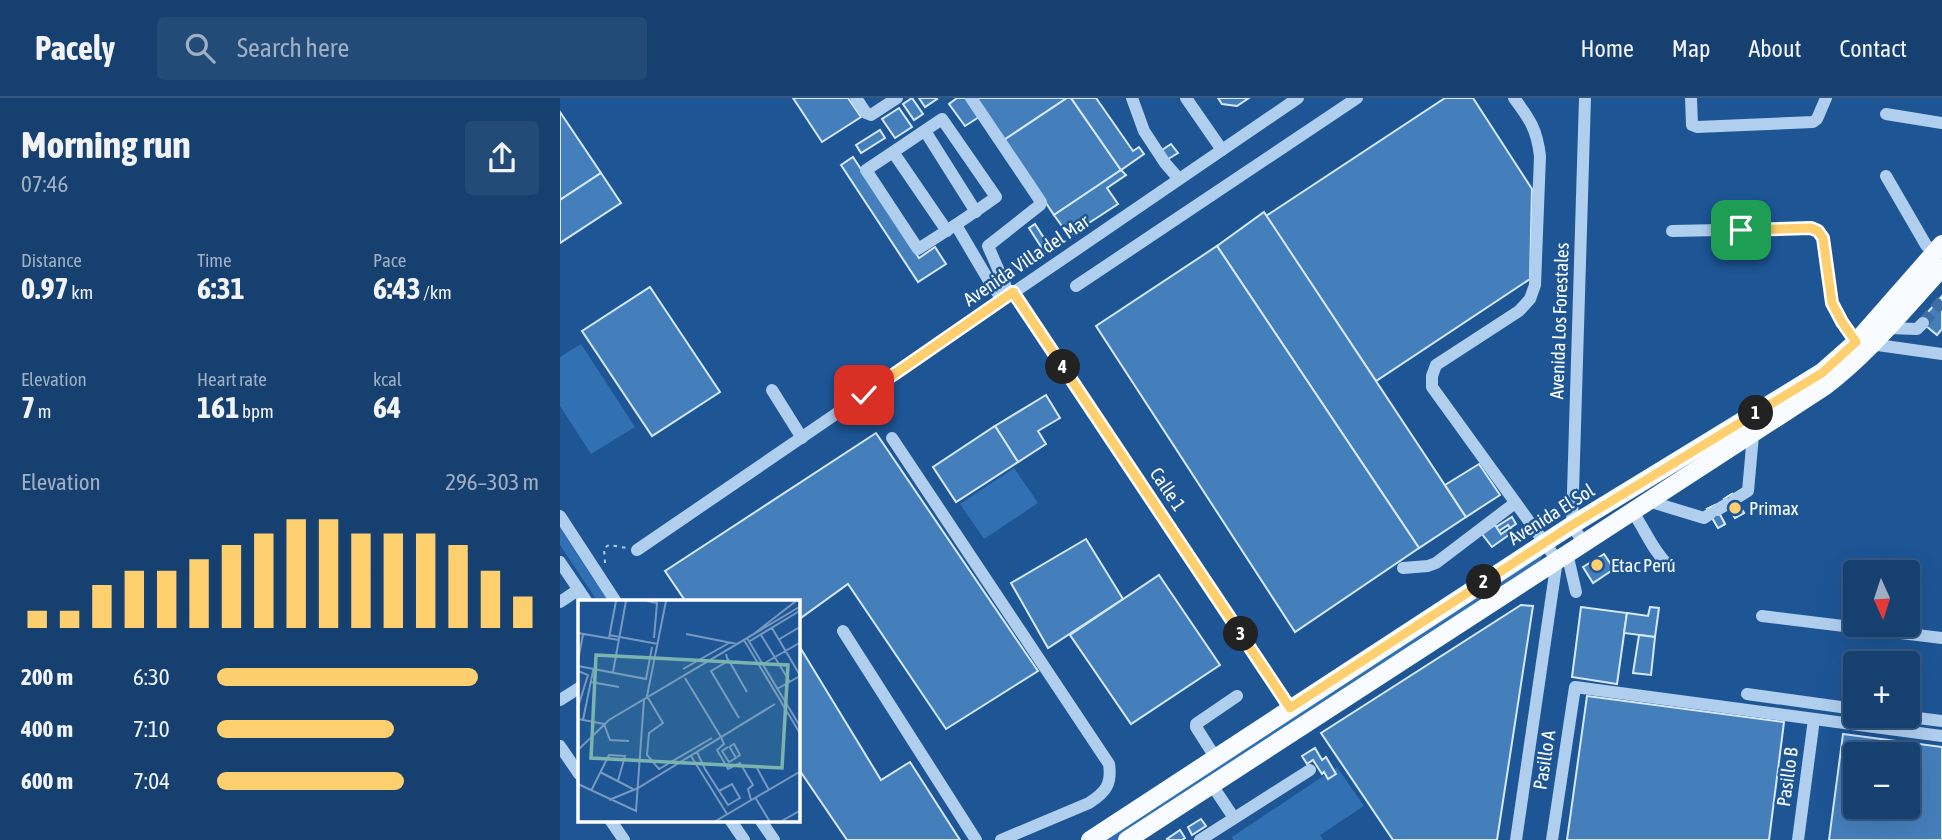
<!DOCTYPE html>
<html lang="en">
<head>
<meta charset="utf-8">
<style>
  body { margin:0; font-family:"Asap Condensed",sans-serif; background:#234b78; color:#f1f3f6; height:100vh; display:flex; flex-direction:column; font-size:26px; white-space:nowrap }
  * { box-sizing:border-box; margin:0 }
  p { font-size:23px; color:#9eafc3 }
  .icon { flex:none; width:38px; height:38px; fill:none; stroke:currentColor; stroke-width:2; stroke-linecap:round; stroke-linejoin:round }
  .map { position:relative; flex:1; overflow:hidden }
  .details { display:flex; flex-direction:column; background:#164070; width:560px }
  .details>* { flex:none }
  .needle { width:46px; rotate:177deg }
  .controls { position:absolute; left:1283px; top:462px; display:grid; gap:14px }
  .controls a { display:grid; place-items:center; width:77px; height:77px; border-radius:7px; background:#164070; box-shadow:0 7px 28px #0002,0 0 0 2px #355983; font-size:35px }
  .pin { position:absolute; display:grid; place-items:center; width:60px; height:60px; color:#fff; margin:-30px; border-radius:14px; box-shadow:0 4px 10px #0006 }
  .km { position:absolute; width:35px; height:35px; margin:-18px; border-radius:50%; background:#222; color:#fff; font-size:19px; line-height:35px; text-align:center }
  .round { display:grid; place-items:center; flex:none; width:74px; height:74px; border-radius:7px; background:#234b78 }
  .head { display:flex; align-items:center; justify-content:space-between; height:119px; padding:0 21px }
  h1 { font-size:38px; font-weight:700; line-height:52px }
  .metrics { display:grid; grid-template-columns:repeat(3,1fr); gap:10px; height:119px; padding:7px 21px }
  .metrics div { display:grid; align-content:center }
  .metrics b { font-size:30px; font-weight:700 }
  .metrics small { font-size:19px; font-weight:400 }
  .metrics p { font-size:19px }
  .chart { height:196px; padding:14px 21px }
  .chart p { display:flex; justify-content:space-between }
  .chart svg { width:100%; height:126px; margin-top:7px; stroke:#fecf6e; stroke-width:6 }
  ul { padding:0 21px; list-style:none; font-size:23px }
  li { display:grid; grid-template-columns:112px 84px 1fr; align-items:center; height:52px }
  li i { height:18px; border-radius:9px; background:#fecf6e }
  header { display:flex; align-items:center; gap:42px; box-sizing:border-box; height:98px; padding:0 35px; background:#164070; border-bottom:2px solid #355983 }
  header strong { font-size:33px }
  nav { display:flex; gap:38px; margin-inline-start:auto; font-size:24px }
  .search { width:490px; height:63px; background:#234b78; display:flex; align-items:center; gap:18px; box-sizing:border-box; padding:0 24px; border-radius:7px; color:#9eafc3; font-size:26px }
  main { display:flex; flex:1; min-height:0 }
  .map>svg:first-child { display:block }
  .green { fill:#3170b2 }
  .building { fill:#457fbb; stroke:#d6e8fb; stroke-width:2; fill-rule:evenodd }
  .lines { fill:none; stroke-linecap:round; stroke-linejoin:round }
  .minor-tunnel { stroke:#3f6ea5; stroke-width:12; stroke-dasharray:12 6; stroke-linecap:butt }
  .path { stroke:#b0cfef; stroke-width:2; stroke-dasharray:3.5 5; stroke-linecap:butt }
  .minor { stroke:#b0cfef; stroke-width:12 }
  .major { stroke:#f8fbff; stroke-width:18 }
  .route-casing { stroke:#fff; stroke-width:14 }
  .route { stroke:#fecf6e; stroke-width:9 }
  .poi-dot { fill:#fecf6e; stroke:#1d5595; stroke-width:2.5 }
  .labels { text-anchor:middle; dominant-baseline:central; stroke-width:5; stroke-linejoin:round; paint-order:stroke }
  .street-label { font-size:19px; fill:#fff; stroke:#1d5595 }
  .poi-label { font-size:19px; fill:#fff; stroke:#1d5595; text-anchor:start }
  .inset-road { fill:none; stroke:#7799bf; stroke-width:2 }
  .view { fill:#7bb4af; fill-opacity:0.15; stroke:#7bb4af; stroke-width:3.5 }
  .inset-edge { fill:none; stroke:#fff; stroke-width:3.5 }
</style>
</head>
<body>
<header>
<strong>Pacely</strong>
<div class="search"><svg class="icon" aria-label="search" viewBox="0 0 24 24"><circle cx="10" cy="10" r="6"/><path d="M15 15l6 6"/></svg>Search here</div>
<nav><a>Home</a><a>Map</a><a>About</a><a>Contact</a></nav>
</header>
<main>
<section class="details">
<div class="head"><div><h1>Morning run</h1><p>07:46</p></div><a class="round"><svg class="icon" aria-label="share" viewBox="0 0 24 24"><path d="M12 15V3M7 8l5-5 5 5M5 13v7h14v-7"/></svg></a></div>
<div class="metrics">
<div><p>Distance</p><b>0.97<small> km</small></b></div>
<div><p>Time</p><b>6:31</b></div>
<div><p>Pace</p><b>6:43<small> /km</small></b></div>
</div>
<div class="metrics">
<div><p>Elevation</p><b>7<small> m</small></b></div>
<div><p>Heart rate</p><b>161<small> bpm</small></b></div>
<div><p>kcal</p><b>64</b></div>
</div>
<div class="chart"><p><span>Elevation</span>296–303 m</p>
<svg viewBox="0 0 160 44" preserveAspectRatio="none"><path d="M5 44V38M15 44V38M25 44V29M35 44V24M45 44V24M55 44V20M65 44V15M75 44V11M85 44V6M95 44V6M105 44V11M115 44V11M125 44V11M135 44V15M145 44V24M155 44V33"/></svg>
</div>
<ul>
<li><b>200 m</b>6:30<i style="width:81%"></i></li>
<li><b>400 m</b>7:10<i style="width:55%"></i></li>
<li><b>600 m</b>7:04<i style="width:58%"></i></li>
</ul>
</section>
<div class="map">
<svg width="1382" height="742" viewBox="0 0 1382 742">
  <rect width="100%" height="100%" fill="#1d5595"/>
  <!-- green -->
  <g class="green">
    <polygon points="21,246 75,329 31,356 0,308 0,259"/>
    <polygon points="454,370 478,405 424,441 400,406"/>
    <polygon points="0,430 49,504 38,504 0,447"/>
    <polygon points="980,456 982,458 980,463 558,742 545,742"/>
    <polygon points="777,669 804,708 760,737 763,742 673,742 672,739"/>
  </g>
  <!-- building -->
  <g class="building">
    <polygon points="233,0 288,0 301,19 262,44"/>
    <polygon points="352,0 363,16 354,22 343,6"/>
    <polygon points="359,0 376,0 377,1 365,9"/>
    <polygon points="397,0 406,0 419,19 405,28 389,6"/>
    <polygon points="416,0 507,0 444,42"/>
    <polygon points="507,0 511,0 561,72 494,117 444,42"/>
    <polygon points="511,0 536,0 573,53 579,49 584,56 561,72"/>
    <polygon points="658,0 689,0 677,8 662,6"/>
    <polygon points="885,0 913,0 972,91 970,181 816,283 706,118"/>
    <polygon points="339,10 352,29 335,40 322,21"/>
    <polygon points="0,14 41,75 0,102"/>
    <polygon points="320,32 325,40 301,55 296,47"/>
    <polygon points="611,46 618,55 605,63 599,54"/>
    <polygon points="293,59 359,160 375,149 386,166 358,184 281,67"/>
    <polygon points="561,72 566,77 547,90 558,106 509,138 494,117"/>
    <polygon points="41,75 61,105 0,145 0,102"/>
    <polygon points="704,114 906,419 859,450 657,148"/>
    <polygon points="475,126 491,151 485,155 469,130"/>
    <polygon points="657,148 859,450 735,534 536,228"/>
    <polygon points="90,189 160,294 92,338 22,233"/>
    <polygon points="1382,198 1382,231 1377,237 1360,223"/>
    <polygon points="486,297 500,320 478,333 486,346 458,364 435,328"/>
    <polygon points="435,328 458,364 396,404 373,369"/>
    <polygon points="316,335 478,573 386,631 288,486 238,522 238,504 126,504 105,473"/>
    <polygon points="919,366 940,397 906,419 885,387"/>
    <polygon points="1172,396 1184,415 1175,420 1164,401"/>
    <polygon points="1172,396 1184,415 1175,420 1164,401"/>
    <polygon points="1155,407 1165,426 1158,430 1147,411"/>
    <polygon points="1155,407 1165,426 1158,430 1147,411"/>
    <polygon points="952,419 956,426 950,430 948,427 939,433 936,429"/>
    <polygon points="935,427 941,436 950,430 953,434 932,449 922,436"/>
    <polygon points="526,441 563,501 488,550 451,485"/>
    <polygon points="1044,456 1054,471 1033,485 1023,469"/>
    <polygon points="599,477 660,567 571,626 510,537"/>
    <polygon points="961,507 973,508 937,742 833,742 761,635"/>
    <polygon points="1021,509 1067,515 1057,586 1012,579"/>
    <polygon points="1090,509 1099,510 1095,539 1064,535 1067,515 1088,518"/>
    <polygon points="1079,537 1095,539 1091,577 1073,575"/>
    <polygon points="238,546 321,682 350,664 400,742 287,742 238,670"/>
    <polygon points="1027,598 1224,624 1209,742 1007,742"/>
    <path d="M1283 636 1382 649V742H1269ZM1295 656H1348V709H1295Z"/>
    <polygon points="755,650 762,662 766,659 776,676 768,681 764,674 762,676 753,662 747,666 742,658"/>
    <polygon points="641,721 646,728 632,737 628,729"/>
    <polygon points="620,732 625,740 622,742 608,742 607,741"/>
  </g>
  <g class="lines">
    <!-- minor-tunnel -->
    <polyline class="minor-tunnel" points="1363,225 1382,203"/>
    <!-- path -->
    <polyline class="path" points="45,465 44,450 49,447 67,450"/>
    <!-- minor -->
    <g class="minor">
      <polyline points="296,0 306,15 311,17 337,0"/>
      <polyline points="411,0 481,104 480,107 428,148 449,196"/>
      <polyline points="572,0 584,33 605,65 619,81"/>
      <polyline points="626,0 662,52"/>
      <path d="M954 0C970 21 977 32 980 58L975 187 970 201 959 213 876 267 872 278V289L997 462 956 742"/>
      <polyline points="1131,0 1132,27 1137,29 1253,24 1257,21 1266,0"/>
      <polyline points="1326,16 1382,25"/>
      <polyline points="365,33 416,114"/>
      <path d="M333 54 306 72 358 151C385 134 411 117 436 99L382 21 333 54 387 133"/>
      <polyline points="1326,78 1366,147 1379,159"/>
      <polyline points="396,127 429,183 442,201"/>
      <polyline points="1112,133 1251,130 1258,133 1263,140 1272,205 1282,224 1296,244 1382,256"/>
      <polyline points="516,188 797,0"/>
      <polyline points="453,193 730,610"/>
      <polyline points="1328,230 1357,231 1363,225"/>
      <polyline points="212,292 242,340"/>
      <path d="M332 340 549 666C552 686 546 694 529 705L441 742"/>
      <polyline points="1175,401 1188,393 1193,337"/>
      <polyline points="1088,403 1144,420 1150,416"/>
      <polyline points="1157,412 1167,406"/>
      <path d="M1072 413C1085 431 1092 452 1108 467"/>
      <polyline points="0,418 56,504"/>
      <polyline points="1023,444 1012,427 1025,0"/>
      <polyline points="77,452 738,0"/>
      <polyline points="1007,455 1016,494"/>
      <polyline points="0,464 27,504"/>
      <polyline points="843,470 868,468 876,465 955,405"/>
      <polyline points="0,504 18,492"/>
      <polyline points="1202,518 1382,540"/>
      <polyline points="283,533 416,742"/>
      <polyline points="1187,596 1295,611"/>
      <polyline points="0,602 19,590"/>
      <polyline points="1342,618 1382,623"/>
      <polyline points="0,648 19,676"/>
      <polyline points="655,659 636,629 636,626 677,598"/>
      <polyline points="652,687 674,720"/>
      <polyline points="51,723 64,742"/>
      <polyline points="171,723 184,742"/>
      <polyline points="201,723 214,742"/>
      <polyline points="640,742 750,672"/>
      <polyline points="992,742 1015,589 1382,638"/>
      <polyline points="1238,742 1254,621"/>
    </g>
    <!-- major -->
    <g class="major">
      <polyline points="530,742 1012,427 1262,274 1296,244 1382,146"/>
      <path d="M567 742 1264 289C1309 255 1344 211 1382 170"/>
    </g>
  </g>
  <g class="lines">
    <!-- route casing -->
    <g class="route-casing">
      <polyline id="route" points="304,297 453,194 730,610 1012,427 1262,275 1296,244 1282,224 1272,205 1263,140 1258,133 1251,130 1181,132"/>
    </g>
    <!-- route -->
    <use href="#route" class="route"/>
  </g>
  <!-- markers -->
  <g class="poi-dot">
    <circle cx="1175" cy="410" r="7"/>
    <circle cx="1037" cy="467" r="7"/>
  </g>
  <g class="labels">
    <!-- street labels -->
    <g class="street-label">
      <text transform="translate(466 162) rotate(-34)">Avenida Villa del Mar</text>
      <text transform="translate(999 223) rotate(-88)">Avenida Los Forestales</text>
      <text transform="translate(608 391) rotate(56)">Calle 1</text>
      <text transform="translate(991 416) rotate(-32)">Avenida El Sol</text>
      <text transform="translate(984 662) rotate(-81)">Pasillo A</text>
      <text transform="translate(1227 679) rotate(-82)">Pasillo B</text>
    </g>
    <!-- poi labels -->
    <g class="poi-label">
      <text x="1189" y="410">Primax</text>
      <text x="1051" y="467">Etac Perú</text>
    </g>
  </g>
  <!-- overview -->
  <g transform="translate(18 502)">
    <rect width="222" height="222" fill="#1d5595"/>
    <path class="inset-road" d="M69 1 79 3 76 38M88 1 69 96 85 123 71 133 69 155 81 169 134 138M194 28 223 77M0 33 41 40M177 33 218 1M108 34 159 44M31 35 80 44M183 35 212 82M31 38 38 1M169 38 223 128M166 40 223 135M200 40 220 28M172 41 223 10M148 54 150 61 133 71 161 118M150 59 169 92M0 61 5 34M185 64 223 42M0 66 68 79 74 47M105 69 151 43M0 71 10 75 0 107M35 72 48 1M107 78 143 137M13 82 41 87M199 89 222 76M0 119 26 124 32 140 51 141M5 120 15 71H19M143 137 146 144 139 150 150 169 162 163 175 185 170 189 173 200M150 147 144 151 151 162 158 158 151 146M151 147 156 144 162 155 159 157M0 150 31 120 223 6M119 152 127 169 150 205 162 198 154 184 141 191M113 156 149 214M179 168 191 190M22 172 55 189M0 184 58 211 66 100M13 191 31 155 47 156 40 181M177 197 192 222M31 200 60 188 197 104M136 222 223 171M202 222 223 210"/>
    <path class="view" d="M18 55 210 65 204 168 13 158Z"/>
    <rect width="222" height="222" class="inset-edge"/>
  </g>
</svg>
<div class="controls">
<a><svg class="needle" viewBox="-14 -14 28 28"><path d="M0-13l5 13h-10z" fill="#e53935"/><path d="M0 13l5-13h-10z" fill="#9eafc3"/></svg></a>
<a>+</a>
<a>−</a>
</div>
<div class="pin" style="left:1181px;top:132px;background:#1e9e55"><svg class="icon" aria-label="arrive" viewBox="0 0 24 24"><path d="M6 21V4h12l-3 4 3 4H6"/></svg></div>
<div class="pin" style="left:304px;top:297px;background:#d93025"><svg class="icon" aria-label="check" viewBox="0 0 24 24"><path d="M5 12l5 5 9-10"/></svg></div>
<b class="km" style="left:1196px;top:315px">1</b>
<b class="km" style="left:924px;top:484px">2</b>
<b class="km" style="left:681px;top:536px">3</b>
<b class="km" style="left:503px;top:269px">4</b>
</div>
</main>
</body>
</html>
